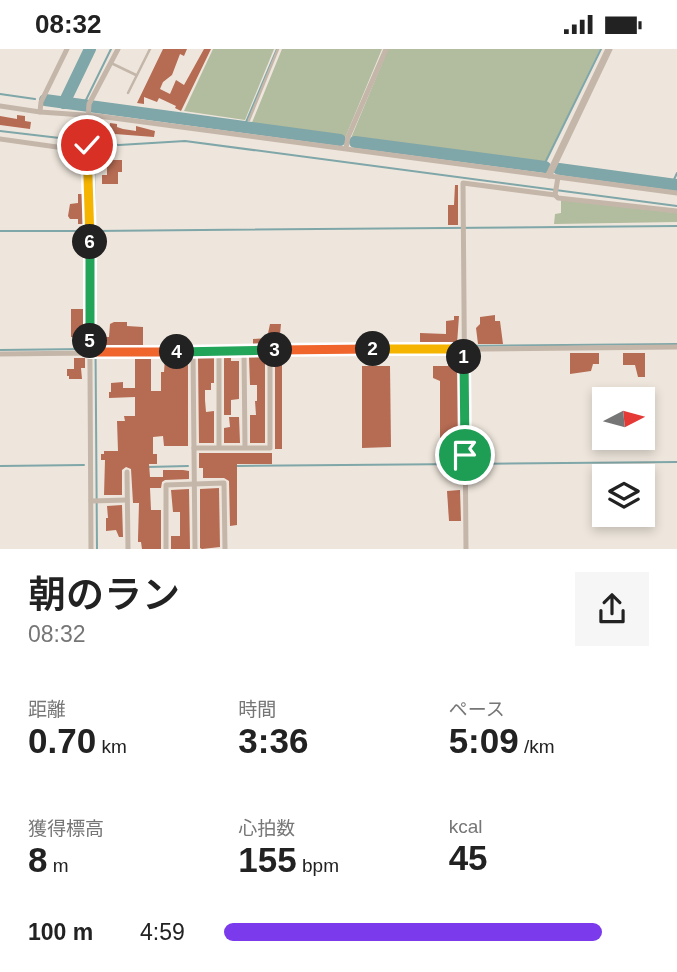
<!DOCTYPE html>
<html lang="ja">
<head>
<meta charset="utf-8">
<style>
  body { margin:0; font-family:Helvetica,"Noto Sans JP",sans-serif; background:#f6f6f6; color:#222; height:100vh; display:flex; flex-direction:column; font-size:26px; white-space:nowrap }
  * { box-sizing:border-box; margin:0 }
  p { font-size:23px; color:#767676 }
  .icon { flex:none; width:38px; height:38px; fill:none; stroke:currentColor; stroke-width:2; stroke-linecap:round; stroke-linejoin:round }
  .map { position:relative; height:500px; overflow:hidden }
  .sheet { display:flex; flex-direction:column; background:#fff; flex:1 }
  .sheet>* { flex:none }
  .needle { width:46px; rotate:84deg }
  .fabs { position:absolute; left:592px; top:338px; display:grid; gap:14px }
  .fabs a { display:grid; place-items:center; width:63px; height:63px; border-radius:0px; background:#fff; box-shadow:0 4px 10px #0003; font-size:35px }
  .pin { position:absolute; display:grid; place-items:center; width:60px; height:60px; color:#fff; margin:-30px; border:4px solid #fff; border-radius:50%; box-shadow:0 2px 7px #0007 }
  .km { position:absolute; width:35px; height:35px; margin:-18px; border-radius:50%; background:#222; color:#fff; font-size:19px; line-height:35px; text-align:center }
  .round { display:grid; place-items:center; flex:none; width:74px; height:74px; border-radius:0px; background:#f6f6f6 }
  .headline { display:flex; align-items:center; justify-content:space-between; height:119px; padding:0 28px }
  h1 { font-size:38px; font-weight:600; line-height:52px }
  .stats { display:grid; grid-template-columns:repeat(3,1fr); gap:10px; height:119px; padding:7px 28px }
  .stats div { display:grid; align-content:center }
  .stats b { font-size:35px; font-weight:600 }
  .stats small { font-size:19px; font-weight:400 }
  .stats p { font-size:19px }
  ul { padding:0 28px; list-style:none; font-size:23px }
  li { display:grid; grid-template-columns:112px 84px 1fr; align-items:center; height:52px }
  li i { height:18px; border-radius:9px; background:#7c3aed }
  .status { display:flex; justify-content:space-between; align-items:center; height:49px; padding:0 35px; background:#fff; direction:ltr }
  .status svg { height:19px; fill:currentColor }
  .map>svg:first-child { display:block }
  .green { fill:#b2bc9e }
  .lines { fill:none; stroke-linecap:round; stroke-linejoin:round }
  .stream { stroke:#7fa6a8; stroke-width:2 }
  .river { stroke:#7fa6a8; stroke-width:12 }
  .building { fill:#b66b53 }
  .service { stroke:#c5b6aa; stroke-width:2.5 }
  .minor { stroke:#c5b6aa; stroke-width:5 }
  .tertiary { stroke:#c5b6aa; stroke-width:7 }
  .split-1-casing { stroke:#fff; stroke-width:14 }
  .split-2-casing { stroke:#fff; stroke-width:14 }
  .split-3-casing { stroke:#fff; stroke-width:14 }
  .split-4-casing { stroke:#fff; stroke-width:14 }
  .split-5-casing { stroke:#fff; stroke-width:14 }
  .split-6-casing { stroke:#fff; stroke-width:14 }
  .split-7-casing { stroke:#fff; stroke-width:14 }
  .split-1 { stroke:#22a559; stroke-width:9 }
  .split-2 { stroke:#f5b400; stroke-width:9 }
  .split-3 { stroke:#f0652b; stroke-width:9 }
  .split-4 { stroke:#22a559; stroke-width:9 }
  .split-5 { stroke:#f0652b; stroke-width:9 }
  .split-6 { stroke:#22a559; stroke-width:9 }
  .split-7 { stroke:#f5b400; stroke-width:9 }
</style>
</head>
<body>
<div class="status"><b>08:32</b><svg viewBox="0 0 49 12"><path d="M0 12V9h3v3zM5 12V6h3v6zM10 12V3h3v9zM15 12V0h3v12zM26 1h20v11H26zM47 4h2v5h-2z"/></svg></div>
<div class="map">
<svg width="677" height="500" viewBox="0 0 677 500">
  <rect width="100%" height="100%" fill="#eee6dc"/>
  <!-- green -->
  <g class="green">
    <polygon points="213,0 274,0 245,71 184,62"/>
    <polygon points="282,0 382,0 345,89 251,76"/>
    <polygon points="388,0 600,0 544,115 351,89"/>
    <polygon points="561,151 677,164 677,173 554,175 555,165 561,164"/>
  </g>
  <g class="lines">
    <!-- stream -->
    <g class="stream">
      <polyline points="0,45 35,50"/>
      <polyline points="83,57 111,0"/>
      <polyline points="244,78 277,0"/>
      <polyline points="0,82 119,96 185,92 677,157"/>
      <polyline points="94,95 97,500"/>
      <polyline points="543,118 601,0"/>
      <polyline points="672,135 677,124"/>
      <polyline points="0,182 85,182"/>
      <polyline points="93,182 677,177"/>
      <polyline points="94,300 677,295"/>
      <polyline points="0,301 86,300"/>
      <polyline points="468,415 677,413"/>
      <polyline points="0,417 84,416"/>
      <polyline points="236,417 463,415"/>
      <polyline points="147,418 188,417"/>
    </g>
    <!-- river -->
    <g class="river">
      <polyline points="45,51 340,91"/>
      <polyline points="64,54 90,0"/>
      <polyline points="355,93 545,118"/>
      <polyline points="559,120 677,136"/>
    </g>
  </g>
  <!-- building -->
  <g class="building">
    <polygon points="163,0 187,0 184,7 180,5 172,26 163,33 160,40 170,45 176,31 184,36 204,0 211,0 181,62 175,59 176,57 159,49 157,53 144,48 144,55 137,54"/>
    <polygon points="17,66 25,67 25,72 31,73 30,80 0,76 0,67 17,70"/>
    <polygon points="110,74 117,75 117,78 123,80 136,82 136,77 155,82 154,88 115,85 115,91 108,90"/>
    <polygon points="107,111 122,111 122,123 118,123 118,135 102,135 102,126 107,126"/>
    <polygon points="455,136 458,136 458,176 448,176 448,156 454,156"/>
    <polygon points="78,145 84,145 84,175 78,175 78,170 70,170 68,167 70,155 78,154"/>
    <polygon points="71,260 84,260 85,288 71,288"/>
    <polygon points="495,266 495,272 500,272 503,295 478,295 476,279 480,275 480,268"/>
    <polygon points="454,267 459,267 457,295 435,293 434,295 428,295 428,293 420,293 420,284 446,285 446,272 454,271"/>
    <polygon points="114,273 127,273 127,277 143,278 143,298 102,298 103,288 109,288 110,275"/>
    <polygon points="270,275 281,275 279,296 253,296 253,290 267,289"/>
    <polygon points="570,304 599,304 599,315 593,315 591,322 570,325"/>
    <polygon points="623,304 645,304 645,328 638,328 635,316 623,316"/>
    <polygon points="459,305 459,389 440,389 440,332 433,329 433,317 448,317 448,306"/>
    <polygon points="275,307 282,308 282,400 275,400"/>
    <polygon points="188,308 188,397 164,397 163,387 153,388 153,405 157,405 157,415 149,415 150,428 163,428 163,421 183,421 189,422 189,430 165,431 162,433 161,439 150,439 151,461 161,461 161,500 142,500 141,493 138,493 138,490 139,454 133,454 131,420 126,418 122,421 122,446 104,446 105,411 101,411 101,405 104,405 104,402 118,402 117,372 125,372 124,367 135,367 135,348 109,349 109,343 111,343 111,334 123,333 123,339 135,339 135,309 151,309 151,342 161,342 161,323 164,323 165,309"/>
    <polygon points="214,308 214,334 211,334 211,341 205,341 205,351 206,363 214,362 214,394 199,394 198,309"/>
    <polygon points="224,308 231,308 231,312 239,312 239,350 231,351 231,366 224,366"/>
    <polygon points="249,308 265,308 265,394 250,394 250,366 256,366 255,352 257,352 257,336 250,336"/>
    <polygon points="74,309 85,309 85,319 81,319 82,330 69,330 69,327 67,327 67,320 74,320"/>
    <polygon points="362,317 390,317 391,398 362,399"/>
    <polygon points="229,368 239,368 240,394 224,394 224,379 230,378"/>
    <polygon points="199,404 272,404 272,415 237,415 237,476 230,477 229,432 224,429 203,429 203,419 199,419"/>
    <polygon points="219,439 220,498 202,500 200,499 200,440"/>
    <polygon points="189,440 190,500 171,500 171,487 180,487 180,463 173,463 171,441"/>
    <polygon points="460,441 461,472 449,472 447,442"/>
    <polygon points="122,456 123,488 119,488 116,481 106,482 106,469 108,469 107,457"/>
  </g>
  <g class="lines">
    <!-- service -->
    <g class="service">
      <polyline points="111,14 136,26"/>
      <polyline points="128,44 150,0"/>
      <polyline points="249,71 278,0"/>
    </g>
    <!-- minor -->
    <g class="minor">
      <polyline points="0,57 40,63 98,67 677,144"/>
      <polyline points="40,63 41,53 67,0"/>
      <polyline points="0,90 64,99 87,99"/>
      <polyline points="346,99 348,88 386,0"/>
      <polyline points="555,146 558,128"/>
      <polyline points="219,302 219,398"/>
      <polyline points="244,302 245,398"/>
      <polyline points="193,303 195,500"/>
      <polyline points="0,305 677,298"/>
      <polyline points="194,399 270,399 270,302"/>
      <polyline points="127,423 128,500"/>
      <polyline points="91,452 127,451"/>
      <polyline points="91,500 89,144 87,86 89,55 118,0"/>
      <polyline points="166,500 166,436 224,434 225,500"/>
      <polyline points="466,500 463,134 555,146 558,149 677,162"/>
    </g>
    <!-- tertiary -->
    <polyline class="tertiary" points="549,126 609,0"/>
  </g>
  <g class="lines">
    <!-- split-1 casing -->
    <g class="split-1-casing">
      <polyline id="split-1" points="464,308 465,406"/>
    </g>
    <!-- split-2 casing -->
    <g class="split-2-casing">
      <polyline id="split-2" points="373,300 464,300 464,308"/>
    </g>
    <!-- split-3 casing -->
    <g class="split-3-casing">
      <polyline id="split-3" points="275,301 373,300"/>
    </g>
    <!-- split-4 casing -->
    <g class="split-4-casing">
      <polyline id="split-4" points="177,303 275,301"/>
    </g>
    <!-- split-5 casing -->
    <g class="split-5-casing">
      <polyline id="split-5" points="90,292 90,303 177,303"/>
    </g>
    <!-- split-6 casing -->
    <g class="split-6-casing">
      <polyline id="split-6" points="90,193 90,292"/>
    </g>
    <!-- split-7 casing -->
    <g class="split-7-casing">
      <polyline id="split-7" points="87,96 90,193"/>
    </g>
    <!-- split-1 -->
    <use href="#split-1" class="split-1"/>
    <!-- split-2 -->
    <use href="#split-2" class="split-2"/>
    <!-- split-3 -->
    <use href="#split-3" class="split-3"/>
    <!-- split-4 -->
    <use href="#split-4" class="split-4"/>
    <!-- split-5 -->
    <use href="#split-5" class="split-5"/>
    <!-- split-6 -->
    <use href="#split-6" class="split-6"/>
    <!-- split-7 -->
    <use href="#split-7" class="split-7"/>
  </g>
</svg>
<div class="fabs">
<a><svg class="needle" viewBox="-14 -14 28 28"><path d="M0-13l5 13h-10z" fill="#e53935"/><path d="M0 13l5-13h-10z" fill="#767676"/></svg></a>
<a><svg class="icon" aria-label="layers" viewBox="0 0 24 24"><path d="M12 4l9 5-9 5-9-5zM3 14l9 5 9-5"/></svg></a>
</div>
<div class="pin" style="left:465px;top:406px;background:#1e9e55"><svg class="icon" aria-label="arrive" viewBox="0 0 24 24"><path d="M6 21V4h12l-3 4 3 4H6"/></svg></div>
<div class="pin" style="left:87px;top:96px;background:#d93025"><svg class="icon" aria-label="check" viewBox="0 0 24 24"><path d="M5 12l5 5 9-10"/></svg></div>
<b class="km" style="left:464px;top:308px">1</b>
<b class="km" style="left:373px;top:300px">2</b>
<b class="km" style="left:275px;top:301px">3</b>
<b class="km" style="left:177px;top:303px">4</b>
<b class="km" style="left:90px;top:292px">5</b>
<b class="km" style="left:90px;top:193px">6</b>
</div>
<section class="sheet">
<div class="headline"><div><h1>朝のラン</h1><p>08:32</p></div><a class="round"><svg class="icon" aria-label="share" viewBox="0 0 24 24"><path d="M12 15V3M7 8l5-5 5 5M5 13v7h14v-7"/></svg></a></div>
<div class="stats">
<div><p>距離</p><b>0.70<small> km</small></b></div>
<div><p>時間</p><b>3:36</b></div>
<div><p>ペース</p><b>5:09<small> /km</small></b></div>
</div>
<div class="stats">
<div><p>獲得標高</p><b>8<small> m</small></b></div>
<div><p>心拍数</p><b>155<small> bpm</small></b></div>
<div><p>kcal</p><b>45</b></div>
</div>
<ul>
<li><b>100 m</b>4:59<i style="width:89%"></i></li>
</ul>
</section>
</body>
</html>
